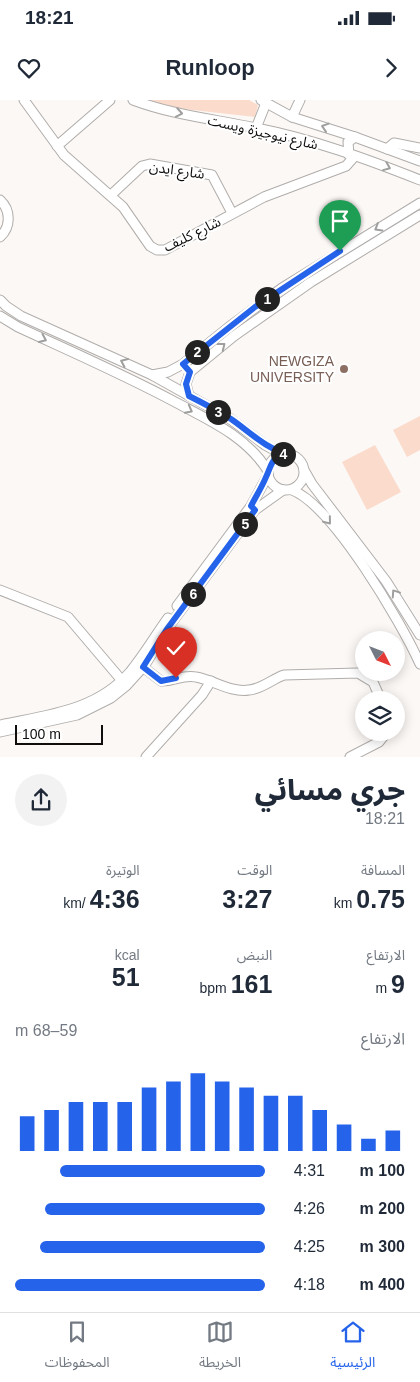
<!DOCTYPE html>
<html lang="ar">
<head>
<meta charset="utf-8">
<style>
  body { margin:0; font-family:Arial,"Noto Sans Arabic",sans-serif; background:#f2f2f3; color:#1f2937; direction:rtl; height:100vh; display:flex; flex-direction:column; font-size:19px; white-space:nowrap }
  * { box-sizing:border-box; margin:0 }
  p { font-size:16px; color:#747a83 }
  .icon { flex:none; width:28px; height:28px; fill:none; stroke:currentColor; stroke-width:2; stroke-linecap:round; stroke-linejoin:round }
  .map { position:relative; height:657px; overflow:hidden; direction:ltr }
  .sheet { display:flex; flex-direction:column; background:#fff; flex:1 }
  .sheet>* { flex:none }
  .needle { width:32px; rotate:132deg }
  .fabs { position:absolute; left:355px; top:531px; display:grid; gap:10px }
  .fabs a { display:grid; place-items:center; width:50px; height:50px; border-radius:50%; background:#fff; box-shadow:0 2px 12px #0003; font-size:25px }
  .scale { position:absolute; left:15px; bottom:12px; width:88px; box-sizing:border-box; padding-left:5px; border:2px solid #0f0e0d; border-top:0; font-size:14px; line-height:18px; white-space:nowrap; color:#0f0e0d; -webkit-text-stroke:4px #fff; paint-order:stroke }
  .pin { position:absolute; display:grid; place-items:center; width:42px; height:42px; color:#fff; margin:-51px -21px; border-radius:50% 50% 50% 0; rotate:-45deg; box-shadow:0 0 5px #0007 }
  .pin .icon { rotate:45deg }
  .km { position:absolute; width:25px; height:25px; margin:-12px; border-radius:50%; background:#222; color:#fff; font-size:14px; line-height:25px; text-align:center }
  .round { display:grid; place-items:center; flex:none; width:52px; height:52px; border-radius:26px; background:#f2f2f3 }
  .overview { display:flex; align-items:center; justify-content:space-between; height:85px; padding:0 15px }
  h1 { font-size:28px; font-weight:800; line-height:38px }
  .figures { display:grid; grid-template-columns:repeat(3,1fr); gap:8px; height:85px; padding:5px 15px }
  .figures div { display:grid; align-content:center }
  .figures b { font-size:25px; font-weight:800 }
  .figures small { font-size:14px; font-weight:400 }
  .figures p { font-size:14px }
  .chart { height:140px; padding:10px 15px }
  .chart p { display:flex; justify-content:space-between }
  .chart svg { width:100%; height:90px; margin-top:5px; stroke:#2563eb; stroke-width:6 }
  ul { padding:0 15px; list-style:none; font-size:16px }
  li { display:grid; grid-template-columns:80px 60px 1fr; align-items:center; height:38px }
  li i { height:12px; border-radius:6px; background:#2563eb }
  .status { display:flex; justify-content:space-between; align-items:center; height:35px; padding:0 25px; background:#fff; direction:ltr }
  .status svg { height:14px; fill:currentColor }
  header { display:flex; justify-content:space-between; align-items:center; height:65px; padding:0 15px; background:#fff; font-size:22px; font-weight:800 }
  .dock { display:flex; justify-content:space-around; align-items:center; height:70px; border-top:1px solid #e0e1e3; background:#fff; font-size:14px; color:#747a83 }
  .dock a { display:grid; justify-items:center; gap:2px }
  .dock .active { color:#2563eb }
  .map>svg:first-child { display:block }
  .green { fill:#fbdbcb }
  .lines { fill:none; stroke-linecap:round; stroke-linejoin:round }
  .minor-casing { stroke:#b0adab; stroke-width:11 }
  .minor { stroke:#fff; stroke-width:9 }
  .oneway { stroke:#9f9f9e }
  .route-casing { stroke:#fff; stroke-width:10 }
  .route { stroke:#2563eb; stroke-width:6 }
  .education-dot { fill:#8d6e63; stroke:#fff; stroke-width:2 }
  .labels { text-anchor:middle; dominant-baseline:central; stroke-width:4; stroke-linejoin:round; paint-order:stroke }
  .street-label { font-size:14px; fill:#0f0e0d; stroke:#fff }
  .education-label { font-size:14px; fill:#785e54; stroke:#fff; text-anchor:end }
</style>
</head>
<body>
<div class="status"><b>18:21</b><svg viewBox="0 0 49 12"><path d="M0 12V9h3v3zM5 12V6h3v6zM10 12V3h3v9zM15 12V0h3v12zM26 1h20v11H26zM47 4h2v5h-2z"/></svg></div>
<header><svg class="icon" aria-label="forward" viewBox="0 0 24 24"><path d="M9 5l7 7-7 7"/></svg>Runloop<svg class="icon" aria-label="heart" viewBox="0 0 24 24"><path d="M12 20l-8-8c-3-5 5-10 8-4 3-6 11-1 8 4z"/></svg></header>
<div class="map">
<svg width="420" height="657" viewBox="0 0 420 657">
  <rect width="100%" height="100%" fill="#fcf8f6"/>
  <!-- green -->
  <g class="green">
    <polygon points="133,0 249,0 258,5 255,17 139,4"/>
    <polygon points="420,316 420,350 407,357 393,330"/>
    <polygon points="375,345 401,392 367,410 342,362"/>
  </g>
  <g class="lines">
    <!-- minor casing -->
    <g class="minor-casing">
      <g id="minor">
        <polyline points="24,0 64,55 123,107 150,146 157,150 165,150 264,97 346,66 354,57"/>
        <path d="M133 0C173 15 214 19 256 28 312 39 367 59 420 80"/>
        <polyline points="261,0 292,17 355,37 420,61"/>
        <polyline points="292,17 300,0"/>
        <polyline points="256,28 266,3"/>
        <polyline points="57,46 110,0"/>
        <polyline points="387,49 394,43 420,48"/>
        <polyline points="349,55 348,42 355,37"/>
        <polyline points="111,95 142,66 150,64 212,75 232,113"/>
        <path d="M0 100C11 110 11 127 0 137"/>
        <polyline points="0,200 6,206 21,216 152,275 229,318 265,345 276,351 288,354"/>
        <path d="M0 216 18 227C72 252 125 275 177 303 211 321 247 337 268 371"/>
        <polyline points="152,275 168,272 183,264 229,227 282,188 420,103"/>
        <polyline points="189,296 186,284 190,272 234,236 311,182 420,115"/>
        <circle cx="286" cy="372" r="18"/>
        <polyline points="304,370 312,384 386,481 420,535"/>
        <path d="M292 390C333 406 401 522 420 564"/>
        <polyline points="0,490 68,517 124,583"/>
        <polyline points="177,506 251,406 268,375"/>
        <path d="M143 567 161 581C173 582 183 574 196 577 213 580 231 593 249 590 262 589 272 579 284 575L358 573 373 582 381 600"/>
        <path d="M0 625C47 615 96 611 130 572 144 555 155 536 168 518"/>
        <polyline points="0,632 77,615 111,598 126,586 145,565 167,529 255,410 283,390"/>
        <polyline points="146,657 202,595 211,581"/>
        <polyline points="350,657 379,642 387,632"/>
      </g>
    </g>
    <!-- minor -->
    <use href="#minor" class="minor"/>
  </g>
  <!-- one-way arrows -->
  <defs><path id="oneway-chevron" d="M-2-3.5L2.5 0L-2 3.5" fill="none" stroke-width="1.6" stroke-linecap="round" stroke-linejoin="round" transform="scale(1.25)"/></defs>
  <g class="oneway">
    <use href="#oneway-chevron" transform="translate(179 13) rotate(10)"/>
    <use href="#oneway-chevron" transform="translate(325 27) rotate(-162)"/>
    <use href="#oneway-chevron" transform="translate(387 67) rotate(22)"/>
    <use href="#oneway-chevron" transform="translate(378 128) rotate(149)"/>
    <use href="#oneway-chevron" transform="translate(43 239) rotate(24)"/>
    <use href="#oneway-chevron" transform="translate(222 246) rotate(-38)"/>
    <use href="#oneway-chevron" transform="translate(124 262) rotate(-156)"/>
    <use href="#oneway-chevron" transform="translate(189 310) rotate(28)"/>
    <use href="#oneway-chevron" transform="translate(328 421) rotate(51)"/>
    <use href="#oneway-chevron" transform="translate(395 493) rotate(-124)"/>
  </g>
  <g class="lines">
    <!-- route casing -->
    <g class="route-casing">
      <path id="route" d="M176 578 161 581 143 567 167 529 255 410 251 406C256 396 262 387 266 377 272 365 271 355 288 354 266 349 250 332 231 319 218 311 203 303 189 296L186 284 190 272 183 264 255 207 340 151"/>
    </g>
    <!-- route -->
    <use href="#route" class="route"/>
  </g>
  <!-- markers -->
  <circle class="education-dot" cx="344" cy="269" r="5"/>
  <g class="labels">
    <!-- street labels -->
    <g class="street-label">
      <text transform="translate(263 32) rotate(13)">شارع نيوجيزة ويست</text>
      <text transform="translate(177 70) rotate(8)">شارع ايدن</text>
      <text transform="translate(192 134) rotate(-26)">شارع كليف</text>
    </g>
    <!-- education labels -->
    <g class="education-label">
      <text x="334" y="261">NEWGIZA<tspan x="334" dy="16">UNIVERSITY</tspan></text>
    </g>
  </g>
</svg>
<div class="fabs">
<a><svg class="needle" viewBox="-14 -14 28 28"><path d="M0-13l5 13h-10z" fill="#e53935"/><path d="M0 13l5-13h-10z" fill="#747a83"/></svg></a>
<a><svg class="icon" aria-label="layers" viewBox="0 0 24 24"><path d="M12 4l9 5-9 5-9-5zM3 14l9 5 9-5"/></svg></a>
</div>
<div class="scale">100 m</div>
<div class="pin" style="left:340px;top:151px;background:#1e9e55"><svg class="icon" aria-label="arrive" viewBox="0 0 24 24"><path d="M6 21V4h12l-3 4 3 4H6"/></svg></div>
<div class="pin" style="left:176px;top:578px;background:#d93025"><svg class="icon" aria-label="check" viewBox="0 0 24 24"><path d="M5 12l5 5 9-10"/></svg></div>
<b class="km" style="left:267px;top:199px">1</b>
<b class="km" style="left:197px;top:252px">2</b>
<b class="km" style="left:218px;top:312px">3</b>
<b class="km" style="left:283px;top:354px">4</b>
<b class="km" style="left:245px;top:424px">5</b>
<b class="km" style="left:193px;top:494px">6</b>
</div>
<section class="sheet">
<div class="overview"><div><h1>جري مسائي</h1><p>18:21</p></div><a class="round"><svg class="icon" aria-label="share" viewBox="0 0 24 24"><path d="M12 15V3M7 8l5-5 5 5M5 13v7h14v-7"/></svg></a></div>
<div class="figures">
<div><p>المسافة</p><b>0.75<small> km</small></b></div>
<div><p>الوقت</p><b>3:27</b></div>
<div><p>الوتيرة</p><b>4:36<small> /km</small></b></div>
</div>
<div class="figures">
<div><p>الارتفاع</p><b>9<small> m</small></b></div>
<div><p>النبض</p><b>161<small> bpm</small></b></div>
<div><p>kcal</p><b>51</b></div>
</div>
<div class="chart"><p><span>الارتفاع</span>59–68 m</p>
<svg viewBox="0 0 160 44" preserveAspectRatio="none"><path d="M5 44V27M15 44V24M25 44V20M35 44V20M45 44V20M55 44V13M65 44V10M75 44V6M85 44V10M95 44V13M105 44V17M115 44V17M125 44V24M135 44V31M145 44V38M155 44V34"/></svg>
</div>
<ul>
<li><b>100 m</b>4:31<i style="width:82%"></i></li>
<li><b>200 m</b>4:26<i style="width:88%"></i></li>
<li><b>300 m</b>4:25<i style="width:90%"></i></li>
<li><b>400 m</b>4:18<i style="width:100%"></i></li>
</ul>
</section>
<nav class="dock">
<a class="active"><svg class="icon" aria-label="home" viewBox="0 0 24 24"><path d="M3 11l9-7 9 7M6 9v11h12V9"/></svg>الرئيسية</a>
<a><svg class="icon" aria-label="map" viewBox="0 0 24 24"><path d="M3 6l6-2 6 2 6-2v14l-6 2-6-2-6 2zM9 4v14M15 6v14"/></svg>الخريطة</a>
<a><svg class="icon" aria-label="saved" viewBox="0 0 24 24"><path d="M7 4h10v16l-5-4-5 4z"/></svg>المحفوظات</a>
</nav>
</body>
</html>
